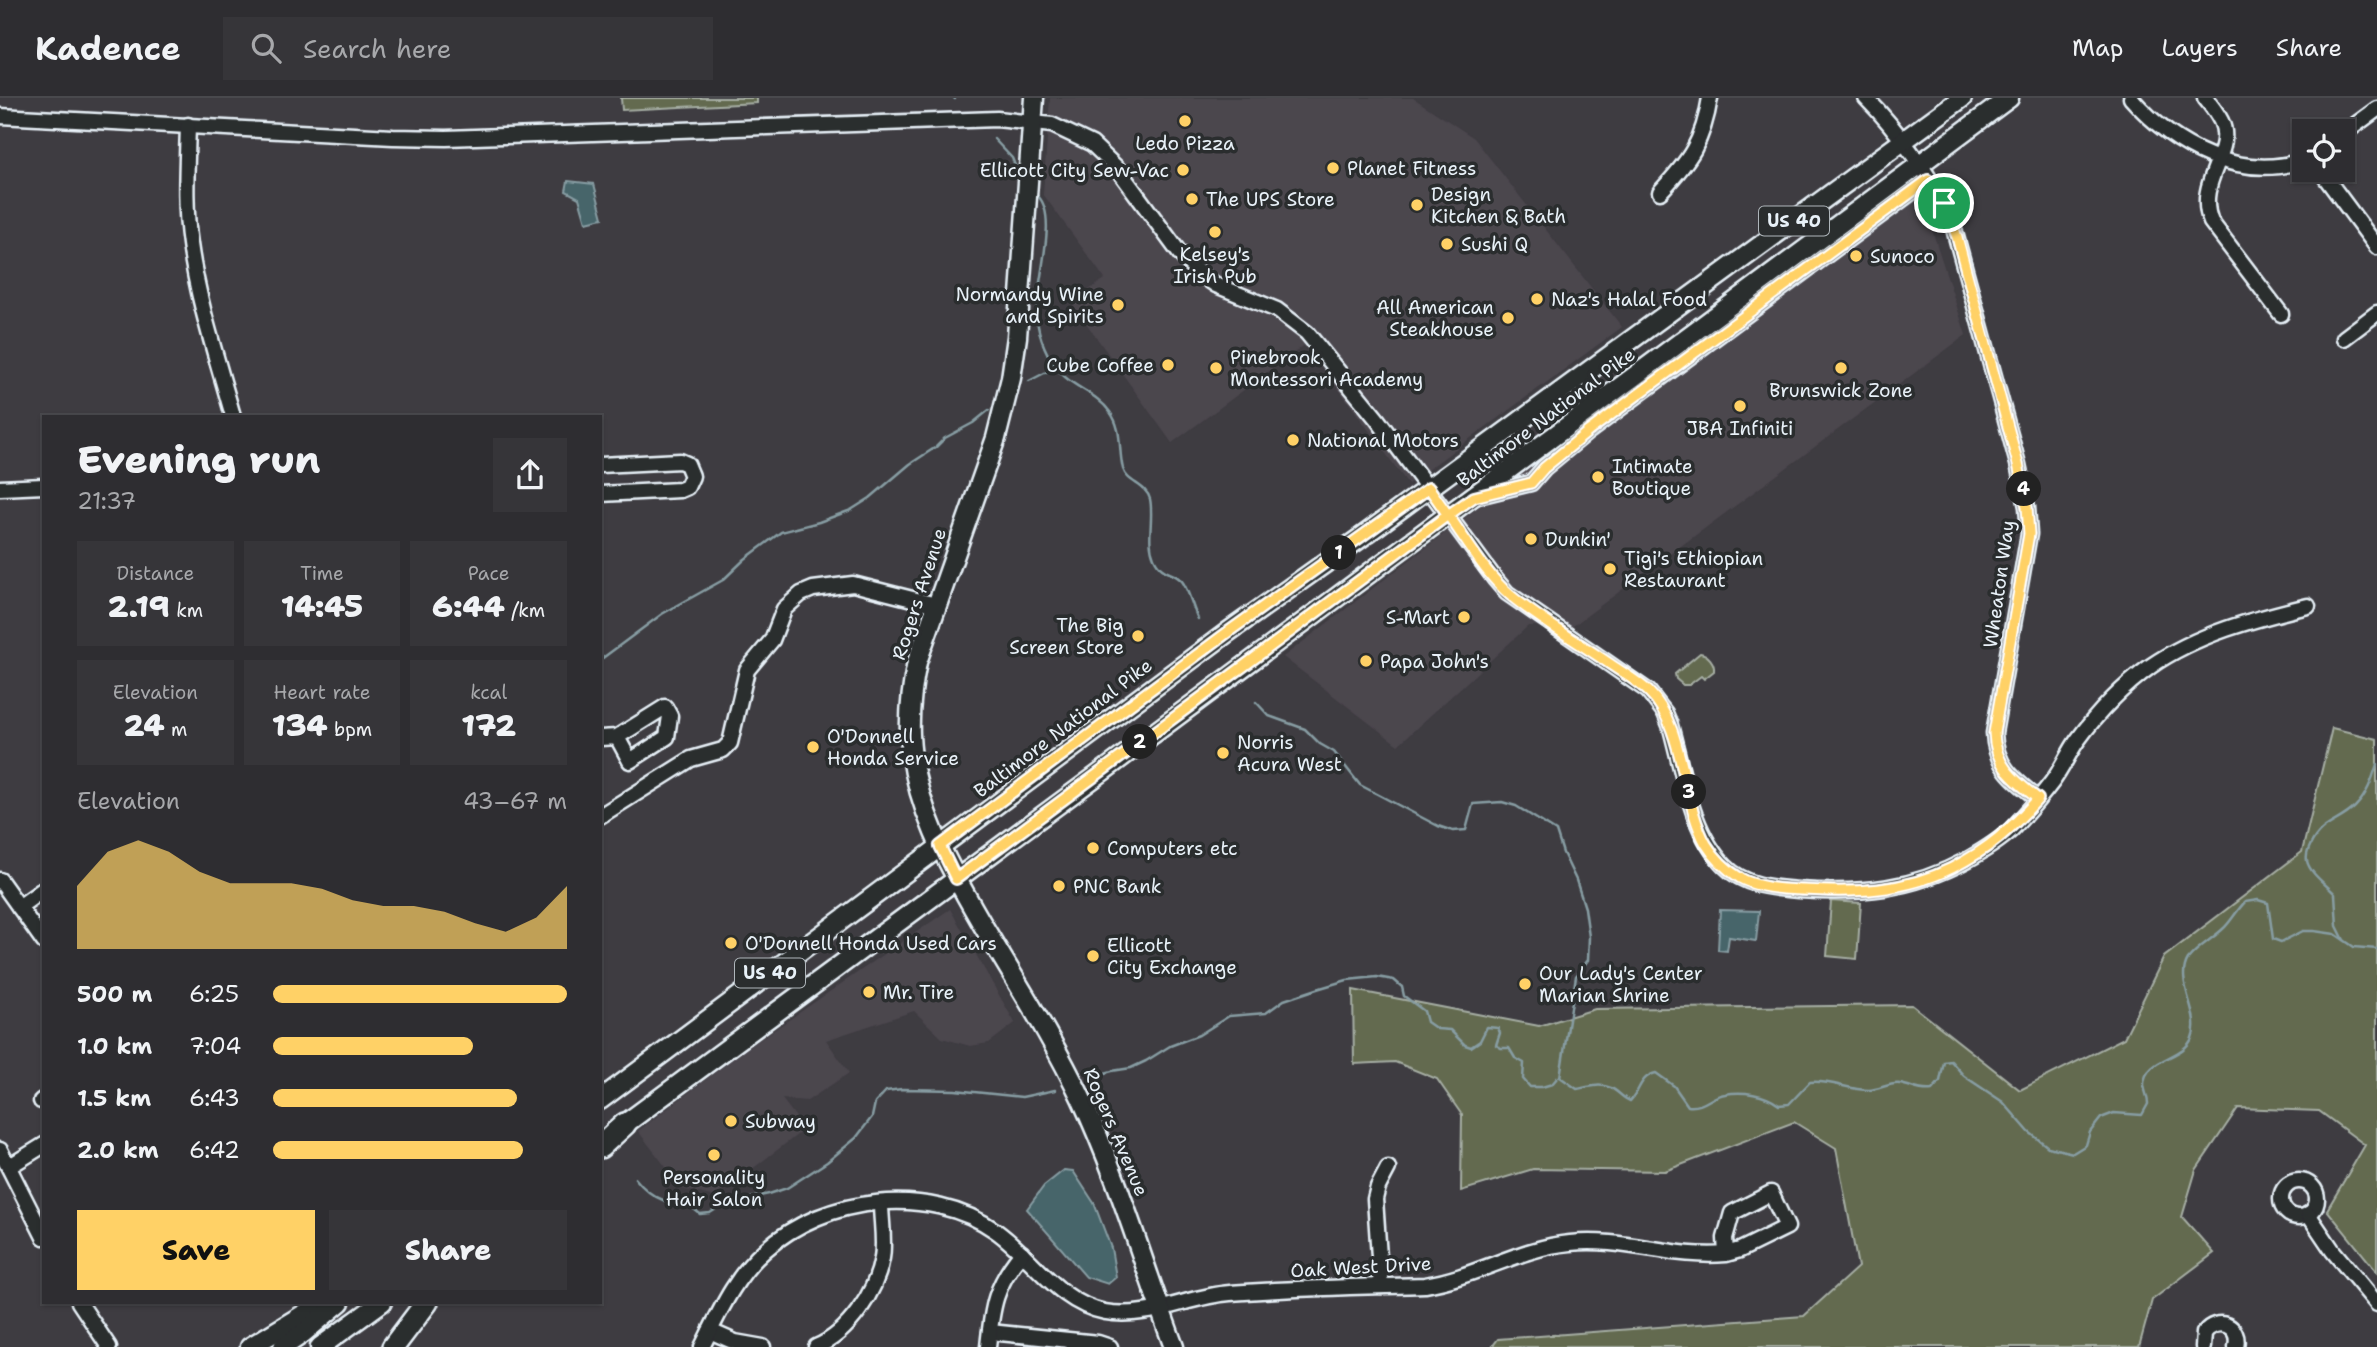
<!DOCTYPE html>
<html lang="en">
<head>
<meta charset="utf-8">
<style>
  body { margin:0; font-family:"Shantell Sans",sans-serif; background:#363539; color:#f1f3f6; height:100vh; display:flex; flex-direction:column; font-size:26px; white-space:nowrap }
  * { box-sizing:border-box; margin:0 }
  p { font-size:23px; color:#a7a8ab }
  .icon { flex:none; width:38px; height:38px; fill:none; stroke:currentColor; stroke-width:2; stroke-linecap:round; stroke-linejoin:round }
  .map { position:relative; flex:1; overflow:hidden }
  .side { position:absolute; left:42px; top:317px; width:560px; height:889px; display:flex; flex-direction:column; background:#2e2d31; border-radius:0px; box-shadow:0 2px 5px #0004,0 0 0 2px #49494d }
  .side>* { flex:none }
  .tools { position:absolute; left:2292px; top:21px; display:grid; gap:14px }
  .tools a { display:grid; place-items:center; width:63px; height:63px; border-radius:0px; background:#2e2d31; box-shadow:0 2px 5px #0004,0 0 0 2px #49494d; font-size:35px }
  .pin { position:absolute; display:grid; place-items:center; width:60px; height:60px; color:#fff; margin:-30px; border:4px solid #fff; border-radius:50%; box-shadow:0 2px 7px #0007 }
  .km { position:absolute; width:35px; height:35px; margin:-18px; border-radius:50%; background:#222; color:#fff; font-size:19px; line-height:35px; text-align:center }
  .round { display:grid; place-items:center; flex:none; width:74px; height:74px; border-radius:0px; background:#363539 }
  .headline { display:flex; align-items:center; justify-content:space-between; height:119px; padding:0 35px }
  h1 { font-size:38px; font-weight:800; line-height:52px }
  .stats { display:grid; grid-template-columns:repeat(3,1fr); gap:10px; height:119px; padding:7px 35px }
  .stats div { display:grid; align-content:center; border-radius:0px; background:#363539; text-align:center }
  .stats b { font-size:30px; font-weight:800 }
  .stats small { font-size:19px; font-weight:400 }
  .stats p { font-size:19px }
  .chart { height:196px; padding:14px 35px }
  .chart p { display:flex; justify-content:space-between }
  .chart svg { width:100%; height:126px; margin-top:7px; fill:#ffd166; opacity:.7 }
  .action { display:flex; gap:14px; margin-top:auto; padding:14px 35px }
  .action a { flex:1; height:80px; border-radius:0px; background:#ffd166; color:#111; font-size:28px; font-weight:800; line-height:80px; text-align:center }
  .action a+a { background:#363539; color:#f1f3f6 }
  ul { padding:0 35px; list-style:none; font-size:23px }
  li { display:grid; grid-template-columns:112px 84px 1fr; align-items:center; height:52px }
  li i { height:18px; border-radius:9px; background:#ffd166 }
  header { display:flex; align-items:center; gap:42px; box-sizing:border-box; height:98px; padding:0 35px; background:#2e2d31; border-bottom:2px solid #49494d }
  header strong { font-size:33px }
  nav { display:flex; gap:38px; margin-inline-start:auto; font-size:24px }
  .search { width:490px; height:63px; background:#363539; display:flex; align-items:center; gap:18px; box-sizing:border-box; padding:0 24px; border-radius:0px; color:#a7a8ab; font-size:26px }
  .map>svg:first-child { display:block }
  .built { fill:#4c464e }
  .green { fill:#636a50; stroke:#a6aea4; stroke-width:2 }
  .water { fill:#47656a; stroke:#879da3; stroke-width:2 }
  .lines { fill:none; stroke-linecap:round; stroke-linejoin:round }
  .stream { stroke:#879da3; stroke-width:2.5 }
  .minor-casing { stroke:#e8f1f8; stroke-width:19 }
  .major-casing { stroke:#e8f1f8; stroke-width:23 }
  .highway-casing { stroke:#e8f1f8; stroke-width:26 }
  .minor { stroke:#2a2d2e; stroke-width:14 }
  .major { stroke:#2a2d2e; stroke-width:18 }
  .highway { stroke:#2a2d2e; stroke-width:21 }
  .route-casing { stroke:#fff; stroke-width:14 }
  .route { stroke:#ffd166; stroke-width:9 }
  .poi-dot { fill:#ffd166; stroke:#2a2d2e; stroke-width:2.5 }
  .labels { text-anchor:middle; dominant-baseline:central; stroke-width:7; stroke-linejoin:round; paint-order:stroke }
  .shield { fill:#2a2d2e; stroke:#afb6bb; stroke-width:2 }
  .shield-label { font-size:18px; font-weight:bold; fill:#e8f1f8 }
  .poi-label { font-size:19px; fill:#e8f1f8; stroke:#2a2d2e; text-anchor:start }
  .street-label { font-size:19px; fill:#e8f1f8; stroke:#2a2d2e }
</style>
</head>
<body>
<header>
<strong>Kadence</strong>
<div class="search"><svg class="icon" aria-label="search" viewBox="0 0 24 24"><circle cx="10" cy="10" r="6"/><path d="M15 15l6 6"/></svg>Search here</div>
<nav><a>Map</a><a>Layers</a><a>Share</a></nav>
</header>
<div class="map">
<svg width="2377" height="1249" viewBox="0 0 2377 1249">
  <rect width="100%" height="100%" fill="#3e3c41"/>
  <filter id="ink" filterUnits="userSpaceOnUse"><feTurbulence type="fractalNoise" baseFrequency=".0143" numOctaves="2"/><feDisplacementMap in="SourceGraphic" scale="14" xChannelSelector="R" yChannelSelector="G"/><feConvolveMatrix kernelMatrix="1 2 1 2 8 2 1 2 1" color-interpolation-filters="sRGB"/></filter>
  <g filter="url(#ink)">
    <!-- built -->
    <g class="built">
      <polygon points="1050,0 1413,0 1474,40 1622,229 1408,386 1306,246 1172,345 1071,204 1105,181 1043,96"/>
      <polygon points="1902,97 1923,104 1966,237 1558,539 1537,528 1528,528 1398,647 1283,559 1513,383"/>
      <polygon points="950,811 1015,925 989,945 970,948 942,940 914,913 826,942 849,975 807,1003 782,1001 805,1031 715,1099 683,1091 638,1033 745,952"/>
    </g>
    <!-- green -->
    <g class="green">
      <polygon points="621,0 757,0 757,5 622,12"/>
      <path d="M1700 555C1708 556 1715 565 1714 573L1704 581 1701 578 1689 587H1683L1676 581 1675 576Z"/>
      <polygon points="2332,630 2377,641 2377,1174 2327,1112 2365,1047 2319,1013 2238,1010 2196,1072 2182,1119 2214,1155 2152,1202 2139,1249 1492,1249 1498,1241 1804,1218 1858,1169 1836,1050 1794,1024 1665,1073 1533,1071 1461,1093 1462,1017 1437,981 1395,964 1354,966 1353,892 1539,928 1595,911 1912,907 2020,992 2124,940 2164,859 2302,754"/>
      <polygon points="1831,803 1861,805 1857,861 1827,858"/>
    </g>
    <!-- water -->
    <g class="water">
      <polygon points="568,83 594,86 603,120 586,124 579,100 566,93"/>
      <polygon points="1720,812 1759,813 1756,843 1729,839 1727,853 1718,852"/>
      <polygon points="1064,1072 1073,1073 1094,1105 1111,1150 1116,1179 1108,1186 1086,1179 1027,1111 1044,1088"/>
    </g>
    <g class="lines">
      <!-- stream -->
      <g class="stream">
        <polyline points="954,0 955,1"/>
        <polyline points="994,41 1012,60 1018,75"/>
        <path d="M1038 98C1061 122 1031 193 1038 228 1041 245 1051 267 1065 279 1080 292 1098 297 1110 314 1123 332 1118 351 1123 371 1127 385 1146 386 1150 401 1154 420 1146 442 1154 460 1162 477 1172 473 1181 482 1188 489 1193 511 1198 521"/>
        <polyline points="1029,283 1056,269"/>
        <polyline points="600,562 662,516 723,482 745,461 781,434 819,424 851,412 870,400 910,366 936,349 945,340 973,325 989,312"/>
        <path d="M1256 604 1269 618 1305 631 1320 646 1334 654 1360 687 1438 728 1453 733 1466 732 1473 706 1502 704 1516 708 1556 733 1563 755 1576 782 1585 810 1589 839 1588 862 1576 878 1560 979 1577 991C1588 989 1600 985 1611 990 1618 993 1622 1000 1630 1003 1641 992 1639 979 1656 975L1674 988 1688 1008C1705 1010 1710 998 1725 996 1743 993 1765 996 1779 1007L1789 1006 1810 984C1832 982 1847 992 1869 992 1879 992 1891 984 1900 986 1912 988 1920 994 1932 992L1940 983 1944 964 1951 963 1964 978 2003 1004 2029 1034 2048 1049 2073 1055 2086 1047 2090 1034 2101 1020 2114 1015 2142 1017 2148 1006C2148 999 2144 992 2144 986 2145 960 2184 961 2192 940 2202 916 2174 884 2188 861 2197 849 2214 840 2225 829 2232 822 2237 812 2245 804L2258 802 2268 805 2273 841 2281 844 2303 833H2314L2335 836 2354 849 2377 851"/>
        <path d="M2344 842 2337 828 2335 796C2327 787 2310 776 2307 763 2306 758 2308 752 2310 748 2321 724 2339 725 2355 709 2367 697 2372 682 2377 666"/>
        <polyline points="1091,979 1112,973 1131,970 1146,963 1170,948 1199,937 1229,918 1266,915 1284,902 1317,891 1347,882 1377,879 1394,882 1402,889 1404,898 1424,913 1427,924 1437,931 1450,932 1465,947 1471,949 1480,943 1487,929 1498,930 1500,935 1496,947 1501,950 1509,950 1515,960 1524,965 1523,981 1530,989 1542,989 1552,986 1558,979"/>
        <path d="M635 1080C642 1089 652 1098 663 1102 678 1109 686 1102 700 1116L710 1115 724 1106 769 1096 787 1090 827 1064 856 1040 872 1019 875 1005 886 993 902 991 955 992 1022 999 1055 992"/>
      </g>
      <!-- minor casing -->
      <g class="minor-casing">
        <g id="minor">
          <path d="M1866 0C1896 30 1933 81 1951 120L2018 366 2027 409 2029 436 1994 635C1995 668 2014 682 2038 701"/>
          <path d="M2131 0C2174 49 2240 84 2305 62"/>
          <path d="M2205 0C2211 7 2217 15 2221 23 2236 54 2194 84 2211 124L2281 216"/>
          <path d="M0 18 393 39 446 40 997 21 1052 27 1092 46 1117 70 1181 157 1200 176 1216 187 1277 212 1307 235 1377 321 1495 481 1507 495 1648 593 1665 615 1670 627C1683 673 1691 734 1725 768 1744 788 1773 790 1799 792 1862 796 1911 792 1967 762 1983 753 1998 744 2011 732 2025 717 2040 700 2052 684 2062 671 2068 656 2077 643 2098 614 2122 589 2151 568 2197 536 2254 521 2308 508"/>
          <path d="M188 27C187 67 184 106 190 146 198 204 217 261 233 318"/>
          <polyline points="2343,36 2377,11"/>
          <polyline points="2320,72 2377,149"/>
          <path d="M1660 94C1690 62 1703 44 1710 0"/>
          <polyline points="2344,240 2377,215"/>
          <polyline points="600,367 680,363 687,366 692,378 687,389 680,392 600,396"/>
          <polyline points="0,390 44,388"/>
          <polyline points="1474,399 1531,385 1544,370 1589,333 1928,82"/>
          <polyline points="600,640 617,639 665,609 670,618 667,639 630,663 617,639"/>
          <polyline points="600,718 691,661 723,652 730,645 747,572 772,542 784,511 801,496 813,491 853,486 936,507"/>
          <polyline points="0,782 44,844"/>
          <polyline points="19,809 44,791"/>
          <polyline points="41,1003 44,1001"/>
          <polyline points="0,1052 44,1139"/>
          <polyline points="10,1068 44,1047"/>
          <circle cx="2299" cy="1101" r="18"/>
          <polyline points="2308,1116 2333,1153 2377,1206"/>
          <polyline points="1381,1188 1375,1101 1378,1089 1388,1070"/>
          <polyline points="79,1204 109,1249"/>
          <polyline points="710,1233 735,1244 763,1249"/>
          <polyline points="990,1234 1098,1245 1110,1249"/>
          <path d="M702 1249C719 1215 735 1178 765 1152 825 1098 929 1086 996 1133 1034 1160 1057 1204 1105 1214 1148 1222 1188 1198 1230 1195 1295 1190 1360 1189 1425 1187 1476 1179 1519 1150 1570 1145 1623 1139 1673 1161 1726 1156L1725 1140 1732 1115 1771 1095 1787 1129 1740 1152 1726 1156"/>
          <path d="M816 1249C849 1235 876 1194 882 1160 885 1142 881 1123 881 1105"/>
          <path d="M988 1249C992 1209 995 1187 1022 1155"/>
          <path d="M2203 1249 2204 1235C2217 1218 2241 1227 2236 1249"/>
        </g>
      </g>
      <!-- major casing -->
      <g class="major-casing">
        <g id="major">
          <path d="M1034 0 1017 239 1011 280 996 340 917 564C912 588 909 612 910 637 913 706 948 767 981 824 1015 882 1052 939 1081 1000 1119 1081 1143 1166 1174 1249"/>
          <polyline points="600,1002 1228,534 1359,441 1962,0"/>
          <path d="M614 1034C1081 692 1543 344 2009 0"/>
          <polyline points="250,1249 324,1204"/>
          <polyline points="283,1249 302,1236 340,1204"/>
          <polyline points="320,1249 382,1204"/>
        </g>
      </g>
      <!-- highway casing -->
      <g class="highway-casing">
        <g id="highway">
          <polyline points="600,1049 625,1026"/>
          <polyline points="393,1249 427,1204"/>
        </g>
      </g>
      <!-- minor -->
      <use href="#minor" class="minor"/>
      <!-- major -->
      <use href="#major" class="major"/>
      <!-- highway -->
      <use href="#highway" class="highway"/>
    </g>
  </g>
  <g class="lines" filter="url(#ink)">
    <!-- route casing -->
    <g class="route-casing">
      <path id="route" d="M1944 105 1928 82 1589 333 1544 370 1531 385 1474 399 1448 417 1429 390 1228 534 940 748 956 781 1448 417C1467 443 1485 476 1510 497 1541 523 1577 543 1610 566 1623 575 1638 583 1649 594 1684 627 1682 703 1706 746 1714 759 1727 772 1740 780 1758 790 1781 791 1802 792 1854 795 1904 794 1952 770 1989 751 2010 732 2038 701 2014 682 1995 668 1994 635L2029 436 2027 409 2018 366 1957 139 1944 105"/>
    </g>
    <!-- route -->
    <use href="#route" class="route"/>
  </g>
  <!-- markers -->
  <g class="poi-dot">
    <circle cx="1185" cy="23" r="7"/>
    <circle cx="1333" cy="70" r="7"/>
    <circle cx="1183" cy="72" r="7"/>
    <circle cx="1192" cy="101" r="7"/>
    <circle cx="1417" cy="107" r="7"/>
    <circle cx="1215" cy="134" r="7"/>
    <circle cx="1447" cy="146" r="7"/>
    <circle cx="1856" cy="158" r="7"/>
    <circle cx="1537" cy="201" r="7"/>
    <circle cx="1118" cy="207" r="7"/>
    <circle cx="1508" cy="220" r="7"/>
    <circle cx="1168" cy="267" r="7"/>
    <circle cx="1216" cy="270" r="7"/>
    <circle cx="1841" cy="270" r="7"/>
    <circle cx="1740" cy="308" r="7"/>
    <circle cx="1293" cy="342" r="7"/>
    <circle cx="1598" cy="379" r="7"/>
    <circle cx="1531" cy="441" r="7"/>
    <circle cx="1610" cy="471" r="7"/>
    <circle cx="1464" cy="519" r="7"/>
    <circle cx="1138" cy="538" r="7"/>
    <circle cx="1366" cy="563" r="7"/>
    <circle cx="813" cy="649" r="7"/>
    <circle cx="1223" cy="655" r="7"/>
    <circle cx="1093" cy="750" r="7"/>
    <circle cx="1059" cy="788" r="7"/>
    <circle cx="731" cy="845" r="7"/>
    <circle cx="1093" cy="858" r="7"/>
    <circle cx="1525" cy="886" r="7"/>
    <circle cx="869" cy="894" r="7"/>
    <circle cx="731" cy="1023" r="7"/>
    <circle cx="714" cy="1057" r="7"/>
  </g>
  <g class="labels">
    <!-- shield labels -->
    <g class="shield">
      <rect x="1759" y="108.5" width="70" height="29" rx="5"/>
      <rect x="735" y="860.5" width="70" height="29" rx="5"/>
    </g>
    <g class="shield-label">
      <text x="1794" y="123">US 40</text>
      <text x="770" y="875">US 40</text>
    </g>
    <!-- poi labels -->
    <g class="poi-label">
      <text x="1185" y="45" text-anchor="middle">Ledo Pizza</text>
      <text x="1347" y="70">Planet Fitness</text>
      <text x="1169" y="72" text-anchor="end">Ellicott City Sew-Vac</text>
      <text x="1431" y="96">Design<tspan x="1431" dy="22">Kitchen &amp; Bath</tspan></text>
      <text x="1206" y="101">The UPS Store</text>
      <text x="1461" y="146">Sushi Q</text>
      <text x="1215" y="156" text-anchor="middle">Kelsey's<tspan x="1215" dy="22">Irish Pub</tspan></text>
      <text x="1870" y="158">Sunoco</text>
      <text x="1104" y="196" text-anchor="end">Normandy Wine<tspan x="1104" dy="22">and Spirits</tspan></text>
      <text x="1551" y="201">Naz's Halal Food</text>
      <text x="1494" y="209" text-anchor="end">All American<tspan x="1494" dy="22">Steakhouse</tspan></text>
      <text x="1230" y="259">Pinebrook<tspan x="1230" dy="22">Montessori Academy</tspan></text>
      <text x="1154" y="267" text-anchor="end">Cube Coffee</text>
      <text x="1841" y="292" text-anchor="middle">Brunswick Zone</text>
      <text x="1740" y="330" text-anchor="middle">JBA Infiniti</text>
      <text x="1307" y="342">National Motors</text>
      <text x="1612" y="368">Intimate<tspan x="1612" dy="22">Boutique</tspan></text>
      <text x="1545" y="441">Dunkin'</text>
      <text x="1624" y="460">Tigi's Ethiopian<tspan x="1624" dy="22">Restaurant</tspan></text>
      <text x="1450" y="519" text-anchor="end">S-Mart</text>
      <text x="1124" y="527" text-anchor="end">The Big<tspan x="1124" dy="22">Screen Store</tspan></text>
      <text x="1380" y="563">Papa John's</text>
      <text x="827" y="638">O'Donnell<tspan x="827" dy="22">Honda Service</tspan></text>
      <text x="1237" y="644">Norris<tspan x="1237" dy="22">Acura West</tspan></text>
      <text x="1107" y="750">Computers etc</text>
      <text x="1073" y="788">PNC Bank</text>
      <text x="745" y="845">O'Donnell Honda Used Cars</text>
      <text x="1107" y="847">Ellicott<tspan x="1107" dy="22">City Exchange</tspan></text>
      <text x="1539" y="875">Our Lady's Center<tspan x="1539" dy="22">Marian Shrine</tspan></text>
      <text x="883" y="894">Mr. Tire</text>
      <text x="745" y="1023">Subway</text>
      <text x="714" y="1079" text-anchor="middle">Personality<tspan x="714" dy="22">Hair Salon</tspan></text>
    </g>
    <!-- street labels -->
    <g class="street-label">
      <text transform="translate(1546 319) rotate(-37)">Baltimore National Pike</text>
      <text transform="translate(1999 486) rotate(-82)">Wheaton Way</text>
      <text transform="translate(919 496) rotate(-72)">Rogers Avenue</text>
      <text transform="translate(1063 630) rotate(-37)">Baltimore National Pike</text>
      <text transform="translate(1116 1034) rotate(67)">Rogers Avenue</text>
      <text transform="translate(1361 1169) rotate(-3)">Oak West Drive</text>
    </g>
  </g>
</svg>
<div class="tools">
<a><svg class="icon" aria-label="locate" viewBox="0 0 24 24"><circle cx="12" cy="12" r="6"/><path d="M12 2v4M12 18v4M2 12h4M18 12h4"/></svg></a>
</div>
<div class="pin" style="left:1944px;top:105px;background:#1e9e55"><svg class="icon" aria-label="arrive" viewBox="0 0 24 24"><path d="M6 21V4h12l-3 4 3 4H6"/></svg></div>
<b class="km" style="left:1339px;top:455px">1</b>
<b class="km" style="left:1140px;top:644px">2</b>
<b class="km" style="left:1689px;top:694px">3</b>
<b class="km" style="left:2024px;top:391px">4</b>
<section class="side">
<div class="headline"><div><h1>Evening run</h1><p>21:37</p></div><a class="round"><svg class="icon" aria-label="share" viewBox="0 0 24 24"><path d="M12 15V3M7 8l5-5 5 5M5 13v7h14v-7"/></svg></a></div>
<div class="stats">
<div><p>Distance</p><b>2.19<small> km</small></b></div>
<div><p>Time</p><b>14:45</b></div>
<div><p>Pace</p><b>6:44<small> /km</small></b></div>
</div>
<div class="stats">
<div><p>Elevation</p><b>24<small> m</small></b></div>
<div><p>Heart rate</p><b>134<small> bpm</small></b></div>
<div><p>kcal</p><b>172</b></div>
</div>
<div class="chart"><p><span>Elevation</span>43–67 m</p>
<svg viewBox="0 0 160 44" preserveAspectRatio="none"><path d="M0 44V22L10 10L20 6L30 10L40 17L50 21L60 21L70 21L80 23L90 27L100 29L110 29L120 31L130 35L140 38L150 33L160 22V44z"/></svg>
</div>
<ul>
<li><b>500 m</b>6:25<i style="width:100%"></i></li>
<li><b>1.0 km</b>7:04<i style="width:68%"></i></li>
<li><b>1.5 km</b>6:43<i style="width:83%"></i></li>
<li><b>2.0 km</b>6:42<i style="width:85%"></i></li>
</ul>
<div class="action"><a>Save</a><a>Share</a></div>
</section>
</div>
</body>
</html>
